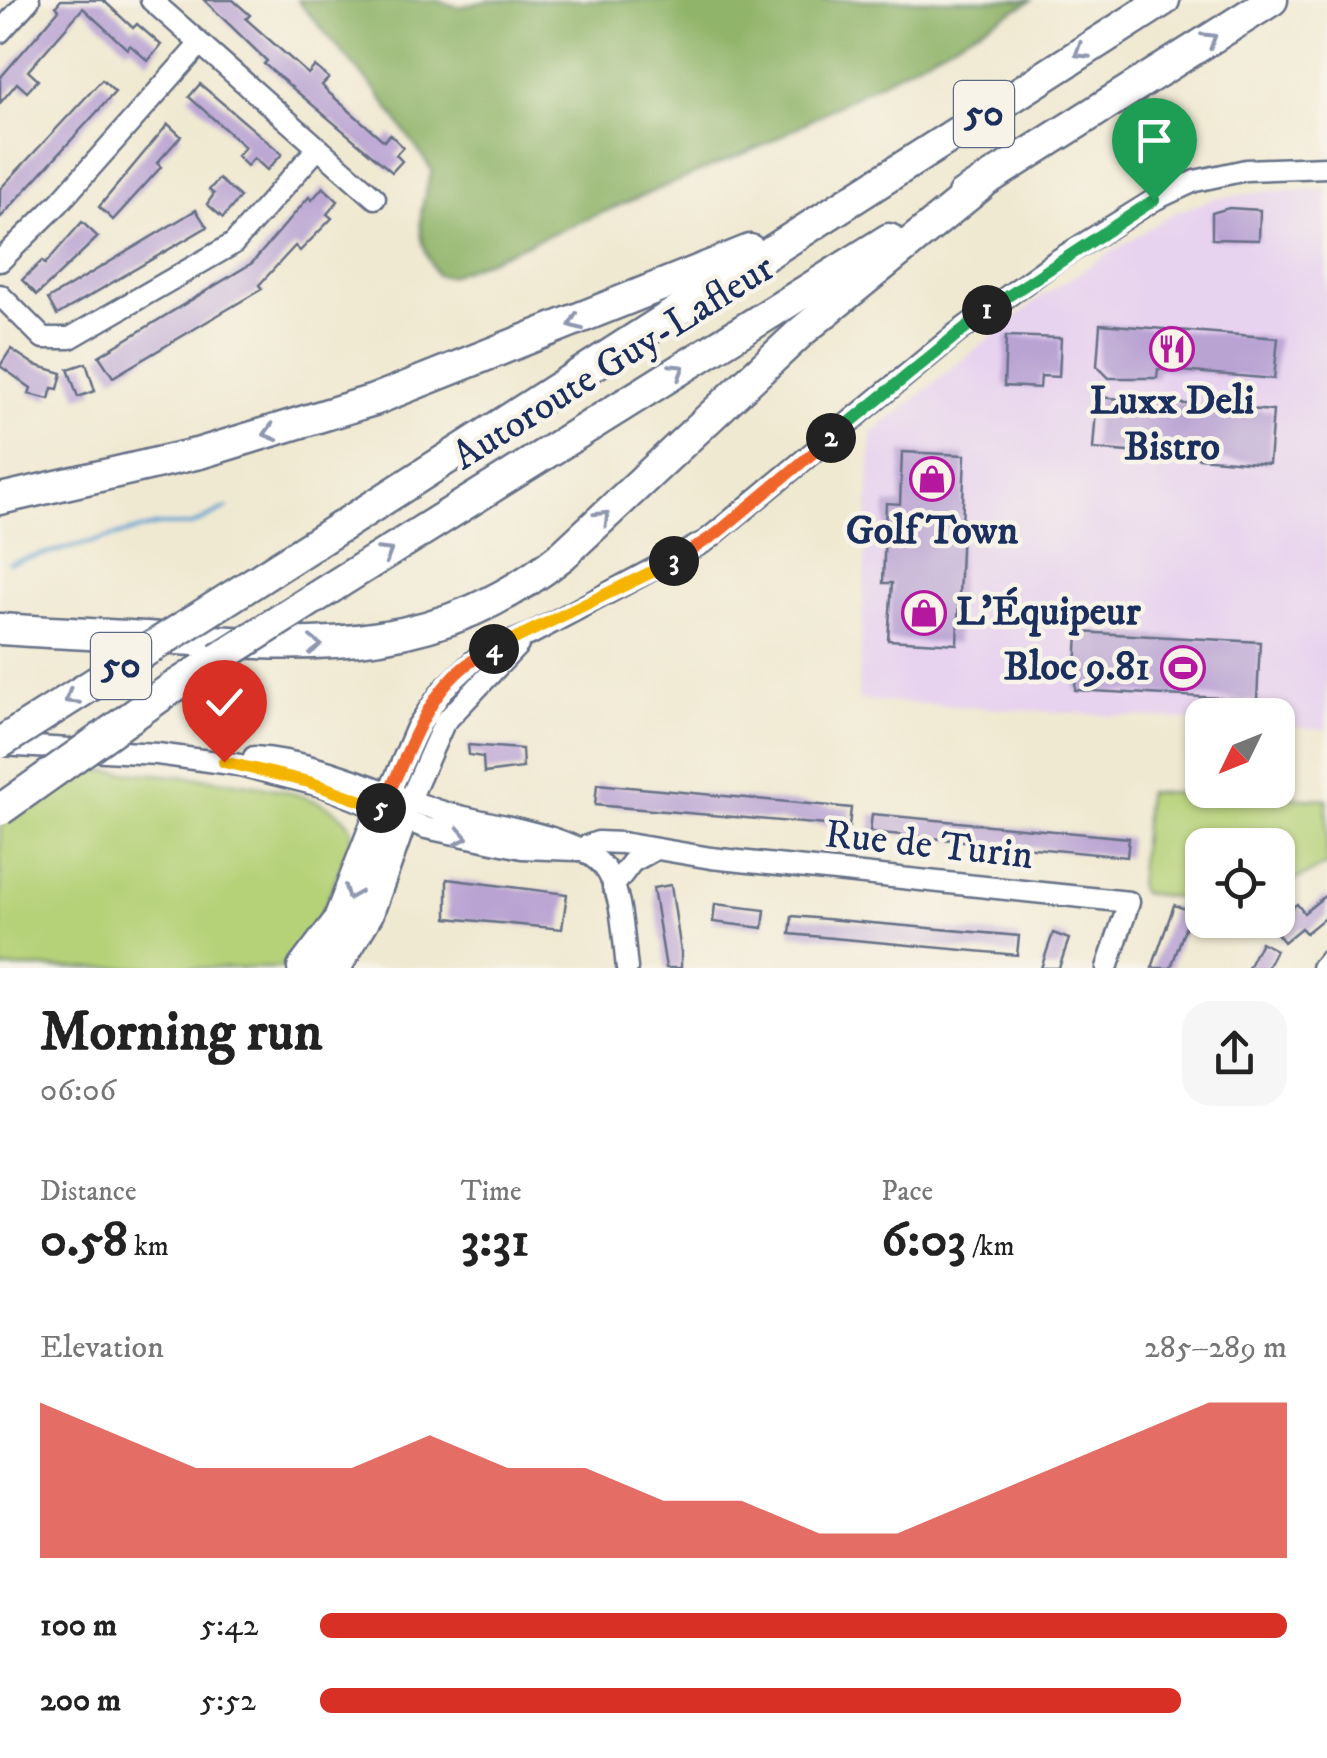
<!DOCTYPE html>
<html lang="en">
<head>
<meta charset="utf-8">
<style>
  body { margin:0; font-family:"IM FELL DW Pica",serif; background:#f6f6f6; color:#222; height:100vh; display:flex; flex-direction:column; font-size:38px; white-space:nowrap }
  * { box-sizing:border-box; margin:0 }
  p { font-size:32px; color:#767676 }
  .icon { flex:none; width:55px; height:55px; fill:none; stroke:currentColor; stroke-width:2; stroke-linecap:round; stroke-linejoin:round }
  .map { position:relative; height:968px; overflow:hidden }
  .details { display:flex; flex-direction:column; background:#fff; flex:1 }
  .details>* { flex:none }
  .needle { width:65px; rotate:227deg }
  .controls { position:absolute; left:1185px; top:698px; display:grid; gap:20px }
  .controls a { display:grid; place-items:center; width:110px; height:110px; border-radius:20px; background:#fff; box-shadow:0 2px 8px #0004; font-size:50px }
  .pin { position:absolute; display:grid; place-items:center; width:85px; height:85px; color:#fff; margin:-102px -42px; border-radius:50% 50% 50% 0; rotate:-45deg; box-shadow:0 0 10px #0007 }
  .pin .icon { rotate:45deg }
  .km { position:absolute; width:50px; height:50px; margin:-25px; border-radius:50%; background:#222; color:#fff; font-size:28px; line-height:50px; text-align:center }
  .round { display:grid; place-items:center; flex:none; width:105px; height:105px; border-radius:30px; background:#f6f6f6 }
  .headline { display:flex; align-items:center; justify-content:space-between; height:170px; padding:0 40px }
  h1 { font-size:55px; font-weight:700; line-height:75px }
  .metrics { display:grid; grid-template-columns:repeat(3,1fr); gap:15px; height:170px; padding:10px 40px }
  .metrics div { display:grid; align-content:center }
  .metrics b { font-size:50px; font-weight:700 }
  .metrics small { font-size:28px; font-weight:400 }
  .metrics p { font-size:28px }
  .chart { height:280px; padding:20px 40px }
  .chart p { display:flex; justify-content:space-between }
  .chart svg { width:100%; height:180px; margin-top:10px; fill:#d93025; opacity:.7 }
  ul { padding:0 40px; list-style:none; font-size:32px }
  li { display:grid; grid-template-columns:160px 120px 1fr; align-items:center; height:75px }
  li i { height:25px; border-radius:12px; background:#d93025 }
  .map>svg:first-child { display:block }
  .built { fill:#e7d2ef }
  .green { fill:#b6d279; stroke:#68806c; stroke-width:2.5 }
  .forest { fill:#90b469; stroke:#567264; stroke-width:2.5 }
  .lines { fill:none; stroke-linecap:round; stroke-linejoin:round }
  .stream { stroke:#5da2d2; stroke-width:4 }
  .building { fill:#b9a3d3 }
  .minor-casing { stroke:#667086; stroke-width:25 }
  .highway-casing { stroke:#667086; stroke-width:35 }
  .minor { stroke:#fff; stroke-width:20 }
  .highway { stroke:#fff; stroke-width:30 }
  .highway-bridge-casing { stroke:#667086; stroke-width:35; stroke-linecap:butt }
  .highway-bridge { stroke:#fff; stroke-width:30 }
  .oneway { stroke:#8d97ae }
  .split-1-casing { stroke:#fff; stroke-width:20 }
  .split-2-casing { stroke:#fff; stroke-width:20 }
  .split-3-casing { stroke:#fff; stroke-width:20 }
  .split-4-casing { stroke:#fff; stroke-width:20 }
  .split-5-casing { stroke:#fff; stroke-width:20 }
  .split-6-casing { stroke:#fff; stroke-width:20 }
  .split-1 { stroke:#22a559; stroke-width:12 }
  .split-2 { stroke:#22a559; stroke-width:12 }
  .split-3 { stroke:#f0652b; stroke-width:12 }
  .split-4 { stroke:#f5b400; stroke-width:12 }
  .split-5 { stroke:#f0652b; stroke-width:12 }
  .split-6 { stroke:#f5b400; stroke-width:12 }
  .labels { text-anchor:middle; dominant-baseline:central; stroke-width:9; stroke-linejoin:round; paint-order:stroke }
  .shield { fill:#f7f3e8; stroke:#5d6a87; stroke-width:2.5 }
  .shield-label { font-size:38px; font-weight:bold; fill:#1b2f5e }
  .street-label { font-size:40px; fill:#1b2f5e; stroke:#f7f3e8 }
  .poi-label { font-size:40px; font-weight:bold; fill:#1b2f5e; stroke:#f7f3e8 }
</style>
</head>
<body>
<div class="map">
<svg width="1327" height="968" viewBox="0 0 1327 968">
  <rect width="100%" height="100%" fill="#f7f3e8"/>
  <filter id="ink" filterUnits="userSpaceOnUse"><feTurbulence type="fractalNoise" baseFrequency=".01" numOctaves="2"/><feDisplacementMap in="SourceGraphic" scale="20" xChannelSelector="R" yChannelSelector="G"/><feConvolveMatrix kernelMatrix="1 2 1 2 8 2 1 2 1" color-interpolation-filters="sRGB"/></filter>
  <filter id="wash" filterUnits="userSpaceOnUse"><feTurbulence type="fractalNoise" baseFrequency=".0048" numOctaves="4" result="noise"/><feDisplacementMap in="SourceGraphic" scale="40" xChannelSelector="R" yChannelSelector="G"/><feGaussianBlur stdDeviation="2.25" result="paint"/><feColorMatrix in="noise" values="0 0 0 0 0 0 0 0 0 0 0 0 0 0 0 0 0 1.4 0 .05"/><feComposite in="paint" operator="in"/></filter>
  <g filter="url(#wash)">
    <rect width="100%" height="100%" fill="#f0e9d1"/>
    <!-- built -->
    <polygon class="built" points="1327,190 1327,729 1278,726 1278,715 1202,715 1202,721 858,700 872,433 1041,297 1173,213 1213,199 1272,191"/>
    <!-- green -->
    <g class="green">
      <path d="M88 770C137 774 344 776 353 835L314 934 280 968H0V827Z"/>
      <polygon points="1147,792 1327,799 1327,865 1278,888 1278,845 1202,845 1202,900 1142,893 1138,886"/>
    </g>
    <!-- forest -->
    <path class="forest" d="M297 0H437L458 7 491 0H1033L764 145 450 276 437 275C413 235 419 212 432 170L378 93Z"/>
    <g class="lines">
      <!-- stream -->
      <polyline class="stream" points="9,563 158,525 192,525 227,508"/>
    </g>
    <g id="blocks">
      <!-- building -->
      <g class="building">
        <polygon points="61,0 103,0 133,28 137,24 161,45 148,61 130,45 127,49 83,8 28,71 38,80 27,92 17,83 0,103 0,78 59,10 56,6"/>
        <polygon points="204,0 233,0 250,15 246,19 308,74 315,66 329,78 322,85 328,92 384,141 390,134 403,147 396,155 402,161 392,172 264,64 267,61"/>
        <polygon points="102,80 115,92 0,218 0,189"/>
        <polygon points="200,84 282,154 267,170 254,158 247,166 237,156 245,147 189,97"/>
        <polygon points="168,124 181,136 157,163 161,167 113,220 99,207"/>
        <polygon points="219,179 240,197 223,218 207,204 214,194 209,190"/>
        <polygon points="323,187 338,201 327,214 332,218 300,251 295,246 259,285 262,289 113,377 99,356 252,263 309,197 312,200"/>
        <polygon points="1229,208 1260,210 1259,240 1212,239 1212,213"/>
        <polygon points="196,210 207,227 57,315 48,299"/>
        <polygon points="82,222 98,237 37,295 22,280 42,261 45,264"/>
        <polygon points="1100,324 1278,338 1274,379 1158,369 1157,378 1109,378 1097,366"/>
        <polygon points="1006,336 1061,338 1059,377 1041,376 1040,388 1004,386"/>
        <polygon points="11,349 35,365 62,373 58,389 52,388 49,399 29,394 31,388 0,366"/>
        <polygon points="86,363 95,391 78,397 68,369"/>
        <polygon points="1097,397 1273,411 1269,464 1093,449"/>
        <polygon points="902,452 965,455 957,644 888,640 892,583 883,583 886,503 900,504"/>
        <polygon points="1078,632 1260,642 1257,700 1075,690"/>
        <polygon points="468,745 522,749 523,768 484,773 483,757 469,755"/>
        <polygon points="597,784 851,808 849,827 595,805"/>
        <polygon points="872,814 1129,838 1127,857 870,832"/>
        <polygon points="447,879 567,894 562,929 447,918"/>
        <polygon points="671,885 681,952 681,968 666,968 653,888"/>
        <polygon points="1327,894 1327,916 1306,933 1301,928 1284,942 1273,928 1291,914 1289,910 1297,904 1304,913"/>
        <polygon points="715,904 765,910 763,928 713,922"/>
        <polygon points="1174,905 1191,911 1178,948 1171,968 1152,968"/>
        <polygon points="792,916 1019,936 1017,955 790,934"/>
        <polygon points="1053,933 1069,939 1061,962 1059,968 1041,968"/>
        <polygon points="1261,942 1276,950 1267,968 1248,968"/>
      </g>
    </g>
  </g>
  <g filter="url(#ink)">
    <use href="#blocks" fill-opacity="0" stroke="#667086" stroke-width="2.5"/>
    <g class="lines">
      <!-- minor casing -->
      <g class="minor-casing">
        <g id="minor">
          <polyline points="151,0 375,198"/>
          <polyline points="0,32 29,0"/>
          <polyline points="0,261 59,203 200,44"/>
          <polyline points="0,295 43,338 70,338 233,244 318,148"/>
          <polyline points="0,745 157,754 239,765 325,787 426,828 522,848 576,850 598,842 622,843 711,858 1129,902 1107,968"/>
          <path d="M254 757C317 761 377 790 437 810 481 824 571 832 602 865 623 887 623 939 627 968"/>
          <polyline points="382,809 417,727 443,690 481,654 531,634 706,541 957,333 1056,261 1154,200 1195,181 1246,170 1327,167"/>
          <polyline points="404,813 444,723 518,645"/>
          <polyline points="613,887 632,862 654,850"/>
          <polyline points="1322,968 1327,962"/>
        </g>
      </g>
      <!-- highway casing -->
      <g class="highway-casing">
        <g id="highway">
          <polyline points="963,195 1272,0"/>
          <polyline points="0,499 200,453 374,400 750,250"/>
          <polyline points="332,587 889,239"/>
          <polyline points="242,590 1164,0"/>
          <path d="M0 629C59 633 118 635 177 639 324 648 441 653 563 555L801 332 981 185"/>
          <polyline points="172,688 218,659"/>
          <polyline points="303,968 338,922 382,809"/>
          <polyline points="335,968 368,913 402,818"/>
        </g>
      </g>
      <!-- minor -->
      <use href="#minor" class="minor"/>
      <!-- highway -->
      <use href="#highway" class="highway"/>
      <!-- highway-bridge casing -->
      <g class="highway-bridge-casing">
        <g id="highway-bridge">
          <polyline points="218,659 332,587"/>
          <polyline points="0,743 242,590"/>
          <polyline points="0,810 172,688"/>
        </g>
      </g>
      <!-- highway-bridge -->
      <use href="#highway-bridge" class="highway-bridge"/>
    </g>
    <!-- one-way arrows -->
    <defs><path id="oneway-chevron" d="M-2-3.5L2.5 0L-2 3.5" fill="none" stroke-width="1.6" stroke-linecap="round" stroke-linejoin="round" transform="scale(2.5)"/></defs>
    <g class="oneway">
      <use href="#oneway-chevron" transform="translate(1210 39) rotate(-32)"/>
      <use href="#oneway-chevron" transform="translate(1081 52) rotate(148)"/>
      <use href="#oneway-chevron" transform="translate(575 323) rotate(157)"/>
      <use href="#oneway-chevron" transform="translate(678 370) rotate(-32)"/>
      <use href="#oneway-chevron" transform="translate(270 433) rotate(164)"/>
      <use href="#oneway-chevron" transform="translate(603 517) rotate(-44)"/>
      <use href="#oneway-chevron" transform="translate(386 553) rotate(-32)"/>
      <use href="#oneway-chevron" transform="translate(315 645)"/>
      <use href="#oneway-chevron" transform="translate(71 698) rotate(148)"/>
      <use href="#oneway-chevron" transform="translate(461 837) rotate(11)"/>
      <use href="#oneway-chevron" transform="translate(351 893) rotate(112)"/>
    </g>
  </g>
  <g class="lines" filter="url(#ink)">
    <!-- split-1 casing -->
    <g class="split-1-casing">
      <polyline id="split-1" points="987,310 1154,200"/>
    </g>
    <!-- split-2 casing -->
    <g class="split-2-casing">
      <polyline id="split-2" points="831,438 987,310"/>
    </g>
    <!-- split-3 casing -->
    <g class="split-3-casing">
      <polyline id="split-3" points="674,561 716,534 831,438"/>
    </g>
    <!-- split-4 casing -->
    <g class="split-4-casing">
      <polyline id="split-4" points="494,649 674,561"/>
    </g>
    <!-- split-5 casing -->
    <g class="split-5-casing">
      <path id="split-5" d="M381 808C411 754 427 676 494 649"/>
    </g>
    <!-- split-6 casing -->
    <g class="split-6-casing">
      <polyline id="split-6" points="224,762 309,782 381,808"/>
    </g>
    <!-- split-1 -->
    <use href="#split-1" class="split-1"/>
    <!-- split-2 -->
    <use href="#split-2" class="split-2"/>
    <!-- split-3 -->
    <use href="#split-3" class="split-3"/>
    <!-- split-4 -->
    <use href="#split-4" class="split-4"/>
    <!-- split-5 -->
    <use href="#split-5" class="split-5"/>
    <!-- split-6 -->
    <use href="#split-6" class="split-6"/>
  </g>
  <!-- icons -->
  <defs>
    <g id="restaurant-ring" transform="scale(2.25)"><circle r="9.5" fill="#f7f3e8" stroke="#b5179e" stroke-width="1.5"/><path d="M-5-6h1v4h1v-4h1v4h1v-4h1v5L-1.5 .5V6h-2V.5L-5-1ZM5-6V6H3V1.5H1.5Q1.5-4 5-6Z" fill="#b5179e"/></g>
    <g id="shop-ring" transform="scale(2.25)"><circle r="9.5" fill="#f7f3e8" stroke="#b5179e" stroke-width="1.5"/><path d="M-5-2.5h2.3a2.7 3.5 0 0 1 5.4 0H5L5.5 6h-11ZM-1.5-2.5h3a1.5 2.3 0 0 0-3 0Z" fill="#b5179e"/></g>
    <g id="stadium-ring" transform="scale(2.25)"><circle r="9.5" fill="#f7f3e8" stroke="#b5179e" stroke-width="1.5"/><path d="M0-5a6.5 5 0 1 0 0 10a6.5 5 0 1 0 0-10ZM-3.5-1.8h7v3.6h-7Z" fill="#b5179e"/></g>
  </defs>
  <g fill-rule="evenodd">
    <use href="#restaurant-ring" x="1172" y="349"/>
    <use href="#shop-ring" x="932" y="479"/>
    <use href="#shop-ring" x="924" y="613"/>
    <use href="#stadium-ring" x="1183" y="668"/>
  </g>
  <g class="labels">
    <!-- shield labels -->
    <g class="shield">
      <rect x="954" y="81" width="60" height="66" rx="8"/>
      <rect x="91" y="633" width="60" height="66" rx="8"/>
    </g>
    <g class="shield-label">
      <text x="984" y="114">50</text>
      <text x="121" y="666">50</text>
    </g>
    <!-- street labels -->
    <g class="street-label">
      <text transform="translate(614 363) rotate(-32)">Autoroute Guy-Lafleur</text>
      <text transform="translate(929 846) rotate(6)">Rue de Turin</text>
    </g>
    <!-- poi labels -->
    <g class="poi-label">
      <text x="1172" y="402">Luxx Deli<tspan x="1172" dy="46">Bistro</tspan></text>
      <text x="932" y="532">Golf Town</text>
      <text x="956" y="613" text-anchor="start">L'Équipeur</text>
      <text x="1150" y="668" text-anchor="end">Bloc 9.81</text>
    </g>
  </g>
</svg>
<div class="controls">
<a><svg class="needle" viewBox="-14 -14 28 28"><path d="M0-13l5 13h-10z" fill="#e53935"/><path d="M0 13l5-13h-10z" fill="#767676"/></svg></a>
<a><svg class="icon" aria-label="locate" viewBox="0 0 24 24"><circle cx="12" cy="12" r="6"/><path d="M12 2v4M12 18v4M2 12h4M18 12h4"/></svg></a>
</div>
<div class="pin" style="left:1154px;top:200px;background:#1e9e55"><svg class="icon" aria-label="arrive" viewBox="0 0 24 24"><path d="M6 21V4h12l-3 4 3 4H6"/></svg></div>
<div class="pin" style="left:224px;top:762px;background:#d93025"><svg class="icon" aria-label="check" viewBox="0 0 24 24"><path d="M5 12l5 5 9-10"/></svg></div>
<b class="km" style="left:987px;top:310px">1</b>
<b class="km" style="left:831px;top:438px">2</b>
<b class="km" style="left:674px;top:561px">3</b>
<b class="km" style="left:494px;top:649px">4</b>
<b class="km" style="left:381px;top:808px">5</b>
</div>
<section class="details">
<div class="headline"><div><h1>Morning run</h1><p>06:06</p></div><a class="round"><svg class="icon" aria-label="share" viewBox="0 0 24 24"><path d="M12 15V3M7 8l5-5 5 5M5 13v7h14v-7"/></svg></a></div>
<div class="metrics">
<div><p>Distance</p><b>0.58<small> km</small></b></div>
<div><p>Time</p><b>3:31</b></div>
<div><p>Pace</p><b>6:03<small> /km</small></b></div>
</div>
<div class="chart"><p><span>Elevation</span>285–289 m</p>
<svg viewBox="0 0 160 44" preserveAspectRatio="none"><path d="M0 44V6L10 14L20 22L30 22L40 22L50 14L60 22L70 22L80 30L90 30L100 38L110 38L120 30L130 22L140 14L150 6L160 6V44z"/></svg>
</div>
<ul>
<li><b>100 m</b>5:42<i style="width:100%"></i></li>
<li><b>200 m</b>5:52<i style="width:89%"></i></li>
</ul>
</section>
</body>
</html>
